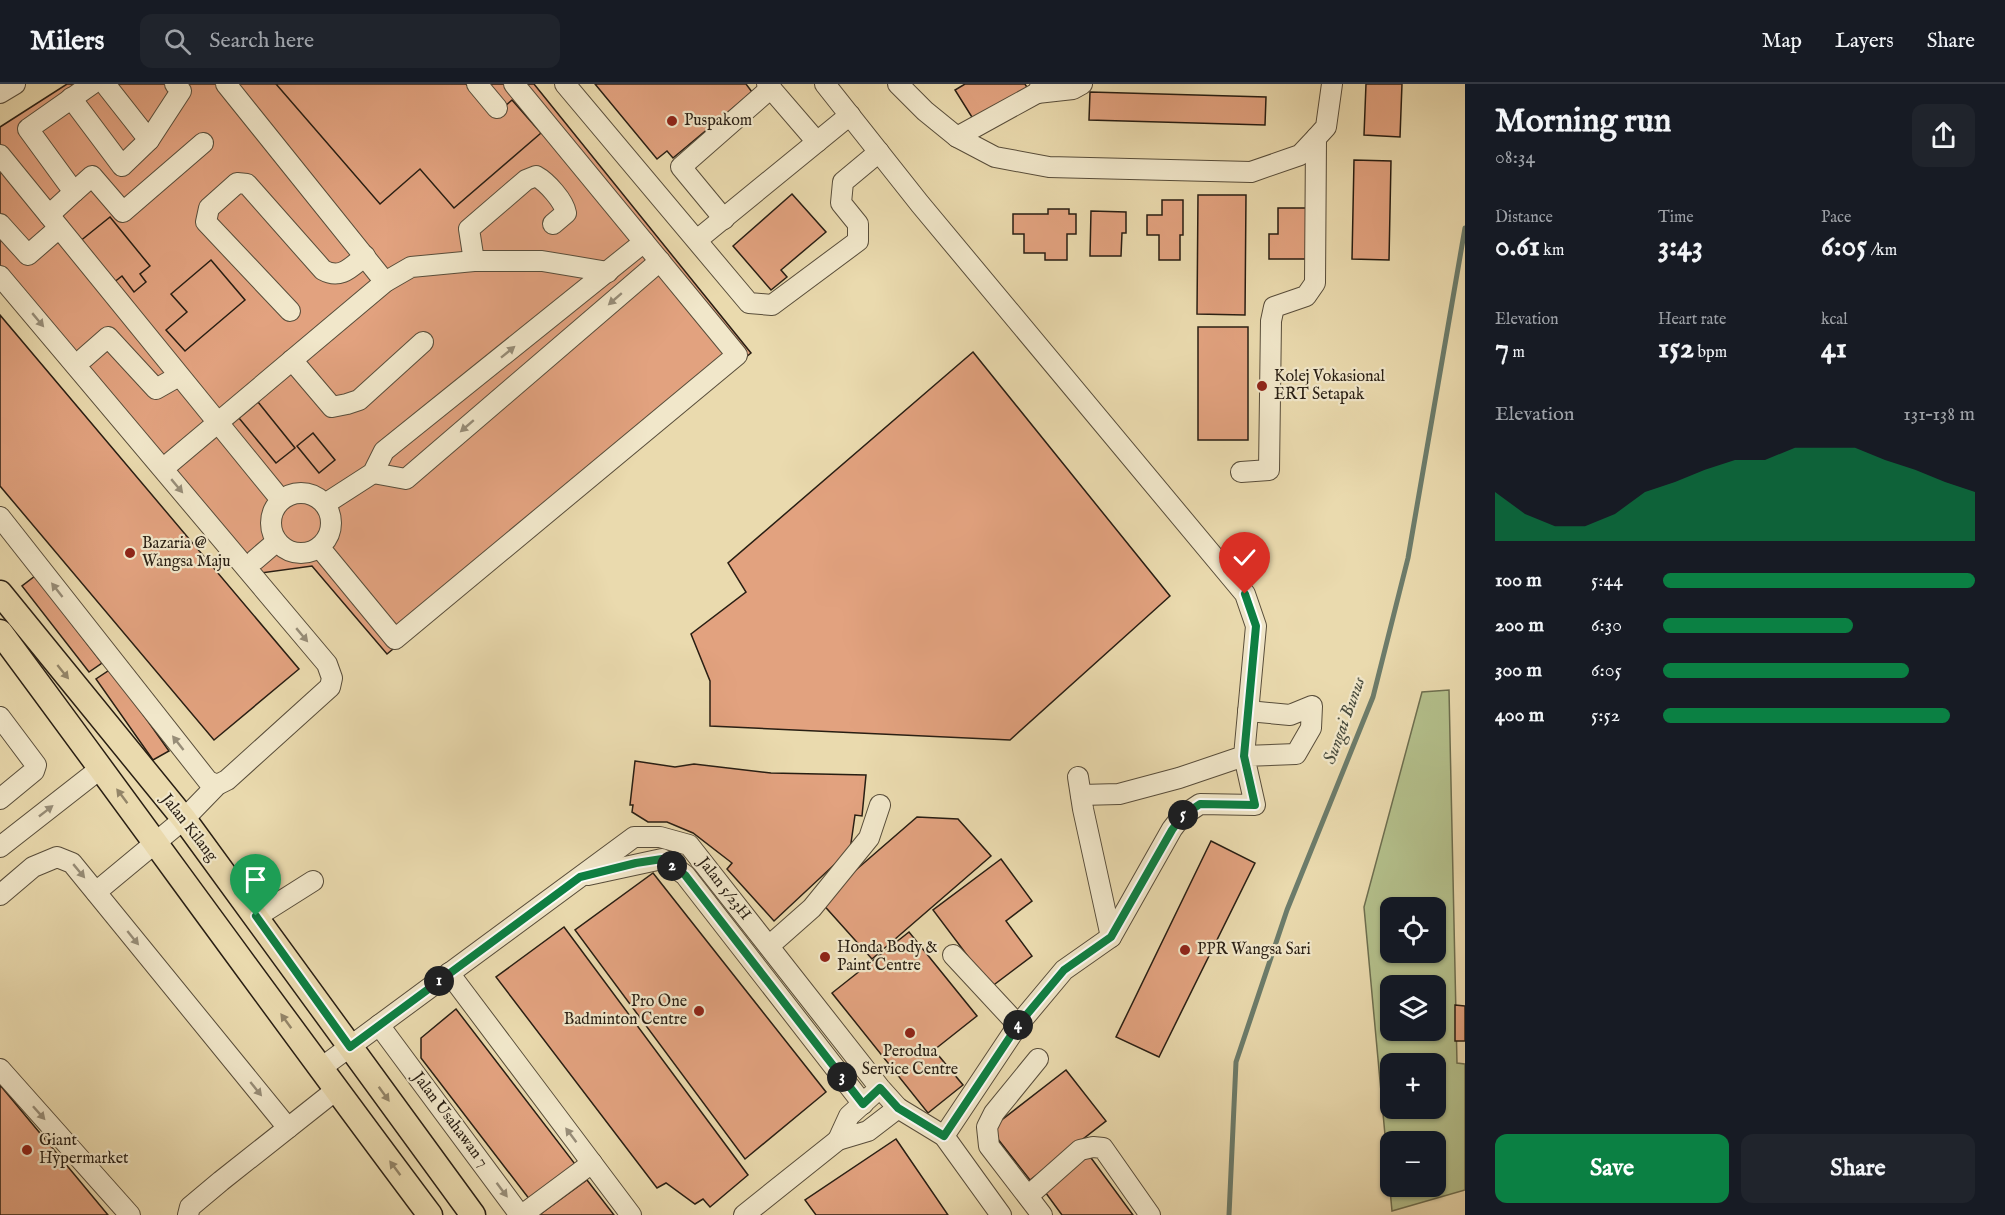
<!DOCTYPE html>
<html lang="en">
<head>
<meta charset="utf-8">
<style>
  body { margin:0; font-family:"IM FELL English",serif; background:#20242c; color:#f1f3f6; height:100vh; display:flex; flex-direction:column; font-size:22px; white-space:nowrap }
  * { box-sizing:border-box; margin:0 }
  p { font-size:20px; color:#9ea1a6 }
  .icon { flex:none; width:33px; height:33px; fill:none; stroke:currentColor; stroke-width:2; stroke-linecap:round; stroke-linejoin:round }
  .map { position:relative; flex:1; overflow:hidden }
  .side { display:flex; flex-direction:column; background:#171b24; width:540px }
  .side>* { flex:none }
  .buttons { position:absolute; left:1380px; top:813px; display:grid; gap:12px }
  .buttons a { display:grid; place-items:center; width:66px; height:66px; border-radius:12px; background:#171b24; box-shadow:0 2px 4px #0004; font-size:30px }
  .pin { position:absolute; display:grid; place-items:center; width:51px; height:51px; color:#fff; margin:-62px -26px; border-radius:50% 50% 50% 0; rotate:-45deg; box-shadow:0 0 6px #0007 }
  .pin .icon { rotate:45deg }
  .km { position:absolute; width:30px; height:30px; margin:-15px; border-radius:50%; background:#222; color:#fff; font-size:16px; line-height:30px; text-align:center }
  .round { display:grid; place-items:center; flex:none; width:63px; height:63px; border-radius:12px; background:#20242c }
  .summary { display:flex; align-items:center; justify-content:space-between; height:102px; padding:0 30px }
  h1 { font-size:33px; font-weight:700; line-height:45px }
  .stats { display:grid; grid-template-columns:repeat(3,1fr); gap:9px; height:102px; padding:6px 30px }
  .stats div { display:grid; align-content:center }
  .stats b { font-size:30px; font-weight:700 }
  .stats small { font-size:16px; font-weight:400 }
  .stats p { font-size:16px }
  .chart { height:168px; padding:12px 30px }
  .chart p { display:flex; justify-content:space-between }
  .chart svg { width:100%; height:108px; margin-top:6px; fill:#0b8043; opacity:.7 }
  .action { display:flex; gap:12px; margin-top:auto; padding:12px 30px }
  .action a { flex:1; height:69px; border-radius:12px; background:#0b8043; color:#fff; font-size:24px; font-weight:700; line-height:69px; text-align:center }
  .action a+a { background:#20242c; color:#f1f3f6 }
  ul { padding:0 30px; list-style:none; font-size:20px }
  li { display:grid; grid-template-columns:96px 72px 1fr; align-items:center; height:45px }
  li i { height:15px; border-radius:8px; background:#0b8043 }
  header { display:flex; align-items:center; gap:36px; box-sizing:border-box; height:84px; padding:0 30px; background:#171b24; border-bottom:2px solid #363941 }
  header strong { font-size:28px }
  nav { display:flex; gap:33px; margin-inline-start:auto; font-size:21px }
  .search { width:420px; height:54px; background:#20242c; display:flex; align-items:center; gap:15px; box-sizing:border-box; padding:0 21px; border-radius:12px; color:#9ea1a6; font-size:22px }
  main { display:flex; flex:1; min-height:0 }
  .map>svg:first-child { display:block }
  .green { fill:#b4c08c; stroke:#6e6f50; stroke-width:1.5; fill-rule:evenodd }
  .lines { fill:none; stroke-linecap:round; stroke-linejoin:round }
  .stream { stroke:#6c7c6b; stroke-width:5 }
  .building { fill:#e2a27f; stroke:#281e13; stroke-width:1.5 }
  .minor-casing { stroke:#584d3a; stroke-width:22 }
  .major-casing { stroke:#281e13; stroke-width:27 }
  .minor { stroke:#f1e7ca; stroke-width:20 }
  .major { stroke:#eadaae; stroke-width:24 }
  .oneway { fill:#978d78 }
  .oneway2 { fill:#938568 }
  .route-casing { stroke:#fff; stroke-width:12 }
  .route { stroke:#0b8043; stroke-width:8 }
  .poi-dot { fill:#8f2418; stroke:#f1e7ca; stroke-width:2 }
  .labels { text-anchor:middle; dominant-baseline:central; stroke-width:4.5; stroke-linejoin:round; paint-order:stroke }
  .poi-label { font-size:16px; fill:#281e13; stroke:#f1e7ca; text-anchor:start }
  .street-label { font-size:16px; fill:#281e13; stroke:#f1e7ca }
  .water-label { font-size:18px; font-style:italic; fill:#4a4d3f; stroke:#f1e7ca }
</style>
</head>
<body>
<header>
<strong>Milers</strong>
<div class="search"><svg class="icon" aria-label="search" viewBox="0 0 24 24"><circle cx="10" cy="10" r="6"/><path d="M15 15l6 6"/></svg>Search here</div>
<nav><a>Map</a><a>Layers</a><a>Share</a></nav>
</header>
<main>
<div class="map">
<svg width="1465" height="1131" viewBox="0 0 1465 1131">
  <rect width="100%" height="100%" fill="#eadaae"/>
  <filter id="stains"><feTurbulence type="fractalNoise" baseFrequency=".00333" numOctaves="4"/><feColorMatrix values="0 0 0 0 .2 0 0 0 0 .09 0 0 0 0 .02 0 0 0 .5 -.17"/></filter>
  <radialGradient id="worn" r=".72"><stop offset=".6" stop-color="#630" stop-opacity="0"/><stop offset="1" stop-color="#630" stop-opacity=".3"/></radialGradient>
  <!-- green -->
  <path class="green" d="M1449 606 1457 979 1465 980V1106L1392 1127 1364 823 1422 608ZM1390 824H1436V868H1390ZM1390 902H1436V946H1390ZM1390 980H1436V1024H1390ZM1390 1058H1436V1102H1390Z"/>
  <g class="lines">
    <!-- stream -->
    <polyline class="stream" points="1229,1131 1236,978 1287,826 1373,613 1408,474 1465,144"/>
  </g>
  <!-- building -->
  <g class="building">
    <polygon points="67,0 534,0 751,269 387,570 312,482 261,489 0,192 0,43"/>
    <polygon points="276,0 466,0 494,32 512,16 541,49 454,124 420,85 380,120"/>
    <polygon points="595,0 746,0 752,8 673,74 667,67 657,75"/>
    <polygon points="965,0 1025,0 1028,5 975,38 955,6"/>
    <polygon points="1366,0 1402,0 1400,53 1364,51"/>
    <polygon points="1090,8 1266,13 1265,41 1089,36"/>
    <polygon points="1354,76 1391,77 1389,176 1352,175"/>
    <polygon points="792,110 826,148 781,186 787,193 771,206 733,162"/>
    <polygon points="1198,111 1246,111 1245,231 1197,230"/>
    <polygon points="1162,116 1183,116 1183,151 1180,151 1180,176 1159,176 1159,151 1147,151 1147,131 1162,131"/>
    <polygon points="1278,124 1307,124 1307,175 1269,175 1269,150 1278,150"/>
    <polygon points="1048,125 1069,125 1069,130 1076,130 1076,150 1067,150 1067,176 1045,176 1045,169 1024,169 1024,150 1013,150 1013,130 1048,130"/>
    <polygon points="1091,127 1126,128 1126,149 1122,149 1121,172 1090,172"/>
    <polygon points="110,133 150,182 140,190 146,198 134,208 122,192 113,199 79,158"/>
    <polygon points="211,176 245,216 185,267 166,246 187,228 171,210"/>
    <polygon points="0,231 299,585 214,656 0,402"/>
    <rect x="1198" y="243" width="50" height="113"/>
    <polygon points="973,268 1170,512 1010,656 710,642 710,597 691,550 746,508 728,479"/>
    <polygon points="258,318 295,364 276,379 239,334"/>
    <polygon points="313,349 335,376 319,389 297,362"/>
    <polygon points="35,492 102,579 89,588 22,502"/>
    <polygon points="111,585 169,667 153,676 96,595"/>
    <polygon points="635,677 675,683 694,680 771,689 866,691 862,732 855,731 850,766 774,837 727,785 732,779 693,749 667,738 648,738 632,728 633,721 630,721"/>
    <polygon points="917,733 958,735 991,772 872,875 820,817"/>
    <polygon points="1211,757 1255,779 1159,973 1116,953"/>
    <polygon points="1001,775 1032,817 1006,837 1032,872 991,903 933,826"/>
    <polygon points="653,789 826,1008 745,1075 575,846"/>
    <polygon points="564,843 748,1091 710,1123 703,1115 695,1120 666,1099 657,1104 496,893"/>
    <polygon points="909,848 977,932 934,966 963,1001 928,1029 832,909"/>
    <polygon points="1455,921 1465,922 1465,957 1455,957"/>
    <polygon points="456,925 575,1080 530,1116 421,974 421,954"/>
    <polygon points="1066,986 1106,1037 1030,1096 990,1045"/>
    <polygon points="0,1001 108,1131 0,1131"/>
    <polygon points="896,1055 948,1131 816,1131 805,1116"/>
    <polygon points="1083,1063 1133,1131 1062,1131 1037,1097"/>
    <polygon points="587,1096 614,1131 539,1131"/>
  </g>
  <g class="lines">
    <!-- minor casing -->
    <g class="minor-casing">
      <g id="minor">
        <polyline points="105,0 149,56"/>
        <polyline points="226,0 385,198"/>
        <polyline points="477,0 497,24"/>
        <polyline points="565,0 749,219 772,221 858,157 858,140 841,119 843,98 879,68"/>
        <polyline points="767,0 817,58"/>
        <polyline points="825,0 920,120 1245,510 1256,542 1244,672 1179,694 1119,710 1081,711"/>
        <polyline points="898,0 925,27 957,53 995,73 1049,83 1251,88 1300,71 1316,54 1326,43 1332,0"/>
        <polyline points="0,9 15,0"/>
        <polyline points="1037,9 1073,5 1082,0"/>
        <polyline points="71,14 122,82 149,56 181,7 175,0"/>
        <polyline points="957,53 1037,9 1042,0"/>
        <polyline points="0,71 281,416"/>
        <polyline points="74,108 92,92 123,128 203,59"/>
        <polyline points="49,131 74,108 28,45 92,0"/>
        <polyline points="724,135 681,83 771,4"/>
        <polyline points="0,140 28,171 59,144"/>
        <polyline points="697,156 850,31"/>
        <path d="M474 177 469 145 526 96 536 92C547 98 564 117 566 129L553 140"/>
        <polyline points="0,192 327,580 332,594 330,603 227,696 217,701 184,735 96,808"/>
        <path d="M290 227 206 138 209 124 237 99 247 100 323 186C341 196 351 183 365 172"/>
        <polyline points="84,274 108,253 156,305 179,292"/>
        <polyline points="292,276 332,323 347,320 359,316 423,258"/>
        <polyline points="171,378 385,198 411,183 474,177 542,177 608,188"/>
        <polyline points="1241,388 1269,386 1271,237 1274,223 1306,212 1315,199 1316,54"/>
        <polyline points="373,389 406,395 660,177"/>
        <circle cx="301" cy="439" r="30"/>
        <polyline points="325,420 373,389 384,367 644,158"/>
        <polyline points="0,433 208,697 217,701"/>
        <polyline points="320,464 395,555 737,271 514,0"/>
        <polyline points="255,476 276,458"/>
        <polyline points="0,633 36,681 34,687 0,715"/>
        <polyline points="1078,693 1083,725 1111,853"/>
        <polyline points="0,763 101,684"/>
        <polyline points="588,791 662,775 685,791 863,1020"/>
        <polyline points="0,811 33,783 57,773 72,779 288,1044"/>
        <polyline points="256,833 313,797"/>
        <polyline points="769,862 812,824 869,754 880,721"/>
        <polyline points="953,871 1018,941"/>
        <polyline points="449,889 631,1131"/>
        <polyline points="379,941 520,1131"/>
        <polyline points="1038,975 994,1029 987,1043 989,1062 1042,1131"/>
        <polyline points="321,984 634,753 660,753 689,761 880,1004 898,1024 944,1052 1001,1131"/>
        <polyline points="0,985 130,1131"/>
        <polyline points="872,1011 849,1032 838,1056 868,1047 898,1024"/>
        <polyline points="944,1052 1018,941 1064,886 1111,853 1172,745 1182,732 1200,720 1255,721 1244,672 1296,670 1311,644 1312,622 1290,631 1248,627"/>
        <polyline points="1028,1112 1080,1066 1093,1063 1103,1064 1150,1131"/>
        <polyline points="188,1131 190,1123 221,1097 336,1006"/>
        <polyline points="522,1131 592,1079"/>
        <polyline points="744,1131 838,1056"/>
      </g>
    </g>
    <!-- major casing -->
    <g class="major-casing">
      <g id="major">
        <polyline points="0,509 184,735 473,1131"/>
        <path d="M0 548C144 742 285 938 430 1131"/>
      </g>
    </g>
    <!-- minor -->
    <use href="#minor" class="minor"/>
    <!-- major -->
    <use href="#major" class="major"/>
  </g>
  <!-- one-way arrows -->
  <defs><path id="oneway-solid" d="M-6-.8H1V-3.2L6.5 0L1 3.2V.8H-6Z" transform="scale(1.5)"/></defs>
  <g class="oneway">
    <use href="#oneway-solid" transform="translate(615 215) rotate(139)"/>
    <use href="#oneway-solid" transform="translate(38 236) rotate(50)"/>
    <use href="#oneway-solid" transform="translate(508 268) rotate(-39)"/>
    <use href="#oneway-solid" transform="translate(467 342) rotate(139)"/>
    <use href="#oneway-solid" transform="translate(177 402) rotate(50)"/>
    <use href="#oneway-solid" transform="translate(57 506) rotate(-128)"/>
    <use href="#oneway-solid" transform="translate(302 551) rotate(50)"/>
    <use href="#oneway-solid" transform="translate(178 659) rotate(-128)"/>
    <use href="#oneway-solid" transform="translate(46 727) rotate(-38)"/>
    <use href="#oneway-solid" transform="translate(79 787) rotate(50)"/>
    <use href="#oneway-solid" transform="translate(133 854) rotate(51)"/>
    <use href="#oneway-solid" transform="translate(256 1005) rotate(51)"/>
    <use href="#oneway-solid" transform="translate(39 1029) rotate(48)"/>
    <use href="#oneway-solid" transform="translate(571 1051) rotate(-127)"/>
    <use href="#oneway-solid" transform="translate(502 1106) rotate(53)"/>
  </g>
  <g class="oneway2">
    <use href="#oneway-solid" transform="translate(63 588) rotate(51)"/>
    <use href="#oneway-solid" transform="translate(122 712) rotate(-127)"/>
    <use href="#oneway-solid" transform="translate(286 937) rotate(-126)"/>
    <use href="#oneway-solid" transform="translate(384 1010) rotate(54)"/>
    <use href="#oneway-solid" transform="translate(395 1084) rotate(-127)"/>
  </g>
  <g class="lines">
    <!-- route casing -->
    <g class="route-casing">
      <polyline id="route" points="256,832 350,963 580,793 636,779 662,775 685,791 863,1020 880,1004 898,1024 944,1052 1018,941 1064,886 1111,853 1172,746 1182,732 1200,720 1255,721 1244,672 1256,542 1245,510"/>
    </g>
    <!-- route -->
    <use href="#route" class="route"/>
  </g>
  <!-- markers -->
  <g class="poi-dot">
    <circle cx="672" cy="37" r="6"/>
    <circle cx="1262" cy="302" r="6"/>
    <circle cx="130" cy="469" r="6"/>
    <circle cx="1185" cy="866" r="6"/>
    <circle cx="825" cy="873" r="6"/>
    <circle cx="699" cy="927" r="6"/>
    <circle cx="910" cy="949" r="6"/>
    <circle cx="27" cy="1066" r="6"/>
  </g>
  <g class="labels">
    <!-- poi labels -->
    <g class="poi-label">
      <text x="684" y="37">Puspakom</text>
      <text x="1274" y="293">Kolej Vokasional<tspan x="1274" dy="18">ERT Setapak</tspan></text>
      <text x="142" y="460">Bazaria @<tspan x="142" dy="18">Wangsa Maju</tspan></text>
      <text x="837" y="864">Honda Body &amp;<tspan x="837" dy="18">Paint Centre</tspan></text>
      <text x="1197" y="866">PPR Wangsa Sari</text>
      <text x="687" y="918" text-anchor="end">Pro One<tspan x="687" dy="18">Badminton Centre</tspan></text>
      <text x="910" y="968" text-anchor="middle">Perodua<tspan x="910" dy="18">Service Centre</tspan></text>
      <text x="39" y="1057">Giant<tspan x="39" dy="18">Hypermarket</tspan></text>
    </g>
    <!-- street labels -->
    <g class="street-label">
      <text transform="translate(189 744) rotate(52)">Jalan Kilang</text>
      <text transform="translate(724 805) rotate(52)">Jalan 5/23H</text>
      <text transform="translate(450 1036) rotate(53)">Jalan Usahawan 7</text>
    </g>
    <!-- water labels -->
    <g class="water-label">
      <text transform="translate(1345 637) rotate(-70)">Sungai Bunus</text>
    </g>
  </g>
  <rect width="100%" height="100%" filter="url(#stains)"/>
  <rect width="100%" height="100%" fill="url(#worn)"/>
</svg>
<div class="buttons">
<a><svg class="icon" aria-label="locate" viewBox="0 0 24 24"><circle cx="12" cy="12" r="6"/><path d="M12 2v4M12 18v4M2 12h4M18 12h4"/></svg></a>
<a><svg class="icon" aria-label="layers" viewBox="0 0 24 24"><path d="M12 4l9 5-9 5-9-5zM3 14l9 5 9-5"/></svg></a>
<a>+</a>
<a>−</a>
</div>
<div class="pin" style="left:256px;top:832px;background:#1e9e55"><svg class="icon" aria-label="arrive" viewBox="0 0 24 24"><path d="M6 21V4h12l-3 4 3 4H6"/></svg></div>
<div class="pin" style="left:1245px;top:510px;background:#d93025"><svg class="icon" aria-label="check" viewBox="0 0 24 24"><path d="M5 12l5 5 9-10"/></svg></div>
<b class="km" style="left:439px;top:897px">1</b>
<b class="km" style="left:672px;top:782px">2</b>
<b class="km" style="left:842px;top:993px">3</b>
<b class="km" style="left:1018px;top:941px">4</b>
<b class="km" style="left:1183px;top:731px">5</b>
</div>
<section class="side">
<div class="summary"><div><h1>Morning run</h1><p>08:34</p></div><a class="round"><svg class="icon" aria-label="share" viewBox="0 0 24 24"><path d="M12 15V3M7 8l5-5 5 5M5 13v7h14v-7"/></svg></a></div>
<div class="stats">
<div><p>Distance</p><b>0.61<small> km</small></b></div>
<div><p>Time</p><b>3:43</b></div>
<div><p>Pace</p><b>6:05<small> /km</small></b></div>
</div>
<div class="stats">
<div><p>Elevation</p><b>7<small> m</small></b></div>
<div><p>Heart rate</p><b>152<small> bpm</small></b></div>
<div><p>kcal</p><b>41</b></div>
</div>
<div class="chart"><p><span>Elevation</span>131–138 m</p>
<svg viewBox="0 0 160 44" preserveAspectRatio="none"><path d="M0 44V24L10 33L20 38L30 38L40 33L50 24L60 20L70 15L80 11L90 11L100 6L110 6L120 6L130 11L140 15L150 20L160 24V44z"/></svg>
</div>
<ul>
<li><b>100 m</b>5:44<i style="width:100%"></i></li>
<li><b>200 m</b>6:30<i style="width:61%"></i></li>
<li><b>300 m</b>6:05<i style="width:79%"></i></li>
<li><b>400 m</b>5:52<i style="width:92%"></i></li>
</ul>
<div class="action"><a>Save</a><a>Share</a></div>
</section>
</main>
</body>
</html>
